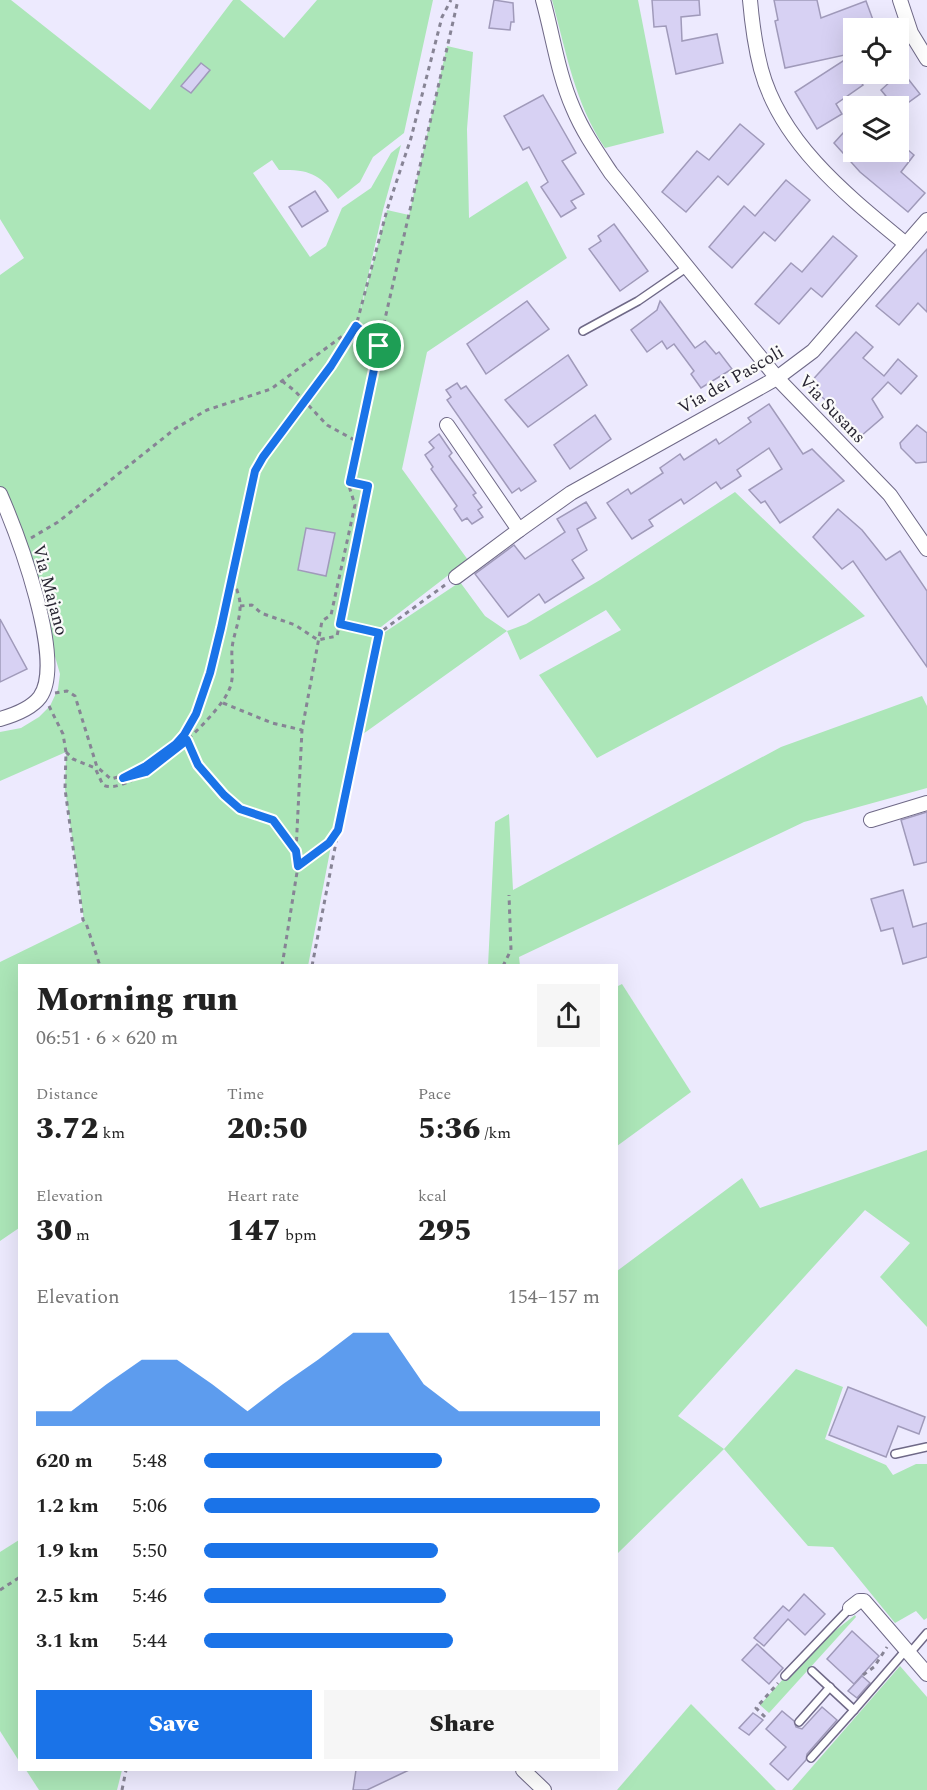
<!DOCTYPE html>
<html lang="en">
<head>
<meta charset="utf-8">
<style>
  body { margin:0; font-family:Spectral,serif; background:#f6f6f6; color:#222; height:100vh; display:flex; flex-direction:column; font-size:22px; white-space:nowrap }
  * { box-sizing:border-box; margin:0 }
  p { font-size:20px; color:#767676 }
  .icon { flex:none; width:33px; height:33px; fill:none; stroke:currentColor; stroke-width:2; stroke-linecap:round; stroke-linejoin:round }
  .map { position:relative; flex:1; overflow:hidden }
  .side { position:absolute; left:18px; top:964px; width:600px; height:807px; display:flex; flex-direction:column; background:#fff; border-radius:0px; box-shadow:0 6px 24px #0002 }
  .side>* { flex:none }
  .fabs { position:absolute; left:843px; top:18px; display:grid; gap:12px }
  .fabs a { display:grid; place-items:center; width:66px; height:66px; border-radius:0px; background:#fff; box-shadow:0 6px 24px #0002; font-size:30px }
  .pin { position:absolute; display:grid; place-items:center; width:51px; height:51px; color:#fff; margin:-26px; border:3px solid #fff; border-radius:50%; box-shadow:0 2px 6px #0007 }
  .round { display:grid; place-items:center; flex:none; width:63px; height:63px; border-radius:0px; background:#f6f6f6 }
  .headline { display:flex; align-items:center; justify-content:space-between; height:102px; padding:0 18px }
  h1 { font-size:33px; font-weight:800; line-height:45px }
  .figures { display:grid; grid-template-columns:repeat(3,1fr); gap:9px; height:102px; padding:6px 18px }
  .figures div { display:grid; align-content:center }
  .figures b { font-size:30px; font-weight:800 }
  .figures small { font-size:16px; font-weight:400 }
  .figures p { font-size:16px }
  .chart { height:168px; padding:12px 18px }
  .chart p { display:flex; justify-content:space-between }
  .chart svg { width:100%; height:108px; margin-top:6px; fill:#1a73e8; opacity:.7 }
  .button { display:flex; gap:12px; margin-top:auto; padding:12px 18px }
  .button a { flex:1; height:69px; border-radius:0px; background:#1a73e8; color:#fff; font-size:24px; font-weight:800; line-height:69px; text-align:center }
  .button a+a { background:#f6f6f6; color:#222 }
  ul { padding:0 18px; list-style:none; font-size:20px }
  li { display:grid; grid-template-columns:96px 72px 1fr; align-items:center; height:45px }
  li i { height:15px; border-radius:8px; background:#1a73e8 }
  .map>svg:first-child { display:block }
  .green { fill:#ace6b8 }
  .building { fill:#d7d1f3; stroke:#a09aba; stroke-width:1.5 }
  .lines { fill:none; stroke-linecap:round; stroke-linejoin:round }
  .lane-casing { stroke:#6f6987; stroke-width:10 }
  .street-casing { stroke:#6f6987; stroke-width:16 }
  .path { stroke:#878495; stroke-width:3; stroke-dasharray:4.5 4.5; stroke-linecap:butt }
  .lane { stroke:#fff; stroke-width:7 }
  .street { stroke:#fff; stroke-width:14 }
  .route-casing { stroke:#fff; stroke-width:12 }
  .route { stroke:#1a73e8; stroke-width:8 }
  .labels { text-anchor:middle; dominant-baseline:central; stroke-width:4.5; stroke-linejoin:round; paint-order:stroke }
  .street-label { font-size:18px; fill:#272431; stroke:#fafafa }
</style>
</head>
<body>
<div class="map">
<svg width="927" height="1790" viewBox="0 0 927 1790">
  <rect width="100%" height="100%" fill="#edeafe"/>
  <!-- green -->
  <g class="green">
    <path d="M0 0H11L150 110 233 0H240L284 38 317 0H433L404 133 373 157 360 182 338 199C321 174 309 169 279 170L272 160 253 173 310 257 326 246 342 208 371 188 391 153 401 145 383 210 359 316 387 210 409 215 447 46 473 52 467 129 469 218 527 181 567 258 427 352 402 469 468 560 377 630 335 825 308 966H20L19 1228 0 1241V962L84 921 65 789 66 752 0 781V732L21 728 39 717 50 706 58 689 60 674 48 632 0 494V275L24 258 0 219Z"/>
    <path d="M552 0H638L664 133 605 148C575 104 566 51 552 0Z"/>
    <polygon points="735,492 865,616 597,758 539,675 621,630 606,610 520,660 507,631 363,734 382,634 460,582 485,616 507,631 526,624 600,580"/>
    <polygon points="922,696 927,706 927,788 804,822 519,957 520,966 488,966 495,822 509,814 513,890 781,747"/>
    <polygon points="622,984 691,1092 617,1146 616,987"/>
    <polygon points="927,1150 927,1327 880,1277 910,1243 865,1210 678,1416 724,1449 796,1369 843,1387 825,1439 886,1465 893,1475 916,1464 927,1464 927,1618 924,1620 916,1611 895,1623 833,1547 808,1546 724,1449 617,1554 617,1271 742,1178 760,1208"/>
    <polygon points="19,1540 19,1761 0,1731 0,1552"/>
    <polygon points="855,1615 856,1617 769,1713 760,1705 784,1678 787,1681 827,1637"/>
    <polygon points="900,1666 927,1697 927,1790 792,1790"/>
    <polygon points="691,1704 776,1790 617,1790"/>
    <polygon points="26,1770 122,1770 117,1790 39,1790"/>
  </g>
  <!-- building -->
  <g class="building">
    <polygon points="494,0 513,3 514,22 511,22 510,30 489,28"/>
    <polygon points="652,0 699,0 700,15 681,17 682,41 717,34 723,63 676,74 666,26 654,27"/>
    <polygon points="774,0 817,0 821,18 866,1 876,28 854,28 854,53 785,68 775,21 778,20"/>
    <polygon points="846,59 863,85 836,104 842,114 817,129 795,92"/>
    <polygon points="201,63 210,70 191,93 181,86"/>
    <polygon points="902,71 920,94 898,110 898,106 894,106 881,90"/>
    <polygon points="543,95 576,153 562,161 584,194 571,201 576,208 561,217 541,187 548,182 529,147 523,150 504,116"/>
    <polygon points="854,121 854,152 877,152 886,159 894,152 898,152 901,144 914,155 901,172 925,193 908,212 860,172 834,143"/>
    <polygon points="740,124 764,144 728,185 718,176 686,212 662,192 697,151 709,160"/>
    <polygon points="786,180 810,200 775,241 764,232 732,268 709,247 744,206 755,216"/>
    <polygon points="315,191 328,211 302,227 289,207"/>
    <polygon points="614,224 648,271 620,291 589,249 601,241 598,236"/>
    <polygon points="833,236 857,256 822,297 811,288 779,324 755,304 791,263 802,272"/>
    <polygon points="927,249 927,312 918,303 899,325 876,306"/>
    <polygon points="527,301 549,329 486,374 467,344"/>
    <polygon points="660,301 695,348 705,341 716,354 719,352 732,369 701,388 691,374 694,371 674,344 667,349 662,341 647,352 631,330 657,310"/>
    <polygon points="856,332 873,347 863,358 884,376 898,359 917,376 901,394 888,382 872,399 883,417 861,436 838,411 808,385"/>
    <polygon points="568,355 587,385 528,427 505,400"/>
    <polygon points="457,383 461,389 466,386 536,481 521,491 519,488 512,493 447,400 451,397 446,390"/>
    <polygon points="769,404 803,454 812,449 844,481 780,523 765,501 761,503 749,490 782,469 769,448 737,470 741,476 721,489 716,482 684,504 681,499 649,520 653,526 632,539 607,503 628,489 631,494 663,473 660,468 680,454 684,460 716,439 719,444 751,422 748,418"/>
    <polygon points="595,415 611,439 570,469 554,445"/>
    <polygon points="917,425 927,433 927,462 916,463 901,448 900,443"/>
    <polygon points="439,434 452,453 449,456 476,493 473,495 482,507 478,510 483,517 472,524 467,518 462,521 454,509 457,506 431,469 433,467 425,455 434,448 429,442"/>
    <polygon points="586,502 596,518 577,529 587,550 572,560 584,578 545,603 539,594 508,617 475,574 514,545 525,559 565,532 557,519"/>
    <polygon points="838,509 862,530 886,560 900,551 927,591 927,667 853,561 842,569 813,537"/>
    <polygon points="306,528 335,533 326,576 298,570"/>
    <polygon points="0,619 27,669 0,682"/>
    <polygon points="927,812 927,862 914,865 901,820"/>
    <polygon points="903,890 913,927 927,923 927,957 903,964 893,928 881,931 871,899"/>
    <polygon points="848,1387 925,1417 919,1434 898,1426 886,1457 829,1435"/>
    <polygon points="804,1594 825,1614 805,1635 788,1619 764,1646 754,1638 783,1606 789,1611"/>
    <polygon points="852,1631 879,1656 854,1684 827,1659"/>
    <polygon points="757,1644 783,1668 769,1684 742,1660"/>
    <polygon points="862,1676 870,1683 857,1698 848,1691"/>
    <polygon points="822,1707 837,1720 807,1754 806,1760 788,1780 770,1764 786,1747 766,1729 782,1711 794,1721 796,1727 802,1729"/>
    <polygon points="753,1713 763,1720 749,1735 739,1728"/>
    <polygon points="356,1770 409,1770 367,1790 353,1790"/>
  </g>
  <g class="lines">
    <!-- lane casing -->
    <g class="lane-casing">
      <g id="lane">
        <polyline points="583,331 638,301 686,268"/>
        <polyline points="895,1454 927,1447"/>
        <polyline points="909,1654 927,1633"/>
        <polyline points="812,1671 854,1710 906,1650"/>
        <polyline points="785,1676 850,1608"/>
        <polyline points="799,1722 830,1687"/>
        <polyline points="811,1758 854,1710"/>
      </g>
    </g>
    <!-- street casing -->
    <g class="street-casing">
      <g id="street">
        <path d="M543 0C553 36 558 74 573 108 583 132 597 152 611 173L777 378 890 495 927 549"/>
        <path d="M750 0C752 23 755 46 761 69 781 144 849 197 906 244"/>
        <polyline points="900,0 911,33 927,59"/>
        <polyline points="447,425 519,530 571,493 777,378 813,351 927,220"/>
        <path d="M0 494C17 533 66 661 40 697 31 709 14 715 0 719"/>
        <polyline points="456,577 519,530"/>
        <polyline points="871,820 927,803"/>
        <polyline points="850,1608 859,1601 864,1601 927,1674"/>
        <polyline points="523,1770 544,1790"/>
      </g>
    </g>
    <!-- path -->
    <g class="path">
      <polyline points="282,381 295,391 327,425 358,442"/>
      <polyline points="31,538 58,522 176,428 207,410 271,389 356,326 379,346"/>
      <polyline points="240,606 252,605 261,613 295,625 318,640 337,636 368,486 350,482"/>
      <polyline points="340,624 379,633"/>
      <polyline points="55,693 67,691 75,696 97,767 111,779 135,772 163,754 184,735 196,714 210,673 221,628 255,471 263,457 331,366 356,326 387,210 411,138 442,17 451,0"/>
      <polyline points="223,703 272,723 302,730"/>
      <polyline points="49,706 63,734 66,752 65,789 83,920 86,923 100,966"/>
      <polyline points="187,740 198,765 224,795 240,809 273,820 296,851"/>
      <path d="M66 752 73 759 95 768 103 785C131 799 219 716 229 690 235 677 231 663 232 649 233 635 241 619 240 604 240 596 235 586 233 578"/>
      <polyline points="298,866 329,843 338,830 379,633 445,585"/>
      <polyline points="282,966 298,866 296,851 302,730 322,621 331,615 355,505 349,486 371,380 458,0"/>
      <polyline points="312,966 338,832"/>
      <polyline points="503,966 511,950 509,895"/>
      <polyline points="0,1590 20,1577"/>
      <polyline points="863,1675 874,1667 887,1647"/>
      <polyline points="765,1717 756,1708 778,1683"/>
      <polyline points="122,1790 126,1770"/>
    </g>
    <!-- lane -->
    <use href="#lane" class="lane"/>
    <!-- street -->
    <use href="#street" class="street"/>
  </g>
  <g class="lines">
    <!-- route casing -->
    <g class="route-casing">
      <polygon id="route" points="356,326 379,346 350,482 368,486 340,624 379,633 338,830 329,843 298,866 296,851 273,820 240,809 224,795 198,765 187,740 146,772 123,778 146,766 176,744 184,735 196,714 210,673 221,628 255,471 263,457 331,366"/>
    </g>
    <!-- route -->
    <use href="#route" class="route"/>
  </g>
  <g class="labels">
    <!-- street labels -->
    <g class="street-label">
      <text transform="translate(731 380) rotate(-30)">Via dei Pascoli</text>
      <text transform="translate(832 409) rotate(46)">Via Susans</text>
      <text transform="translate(50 590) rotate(75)">Via Majano</text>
    </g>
  </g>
</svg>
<div class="fabs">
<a><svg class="icon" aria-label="locate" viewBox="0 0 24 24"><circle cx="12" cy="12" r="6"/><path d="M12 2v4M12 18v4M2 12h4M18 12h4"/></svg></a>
<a><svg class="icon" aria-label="layers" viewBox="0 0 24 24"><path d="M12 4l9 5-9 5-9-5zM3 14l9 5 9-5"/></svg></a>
</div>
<div class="pin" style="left:379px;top:346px;background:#1e9e55"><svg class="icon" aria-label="arrive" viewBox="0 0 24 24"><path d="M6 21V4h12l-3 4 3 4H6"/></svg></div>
<section class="side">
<div class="headline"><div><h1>Morning run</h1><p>06:51 · 6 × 620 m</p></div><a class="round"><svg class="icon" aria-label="share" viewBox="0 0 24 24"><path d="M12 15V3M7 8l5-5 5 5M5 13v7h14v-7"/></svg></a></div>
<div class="figures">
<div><p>Distance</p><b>3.72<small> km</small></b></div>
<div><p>Time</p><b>20:50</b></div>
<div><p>Pace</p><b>5:36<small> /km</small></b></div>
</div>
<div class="figures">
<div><p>Elevation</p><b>30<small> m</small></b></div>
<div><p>Heart rate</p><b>147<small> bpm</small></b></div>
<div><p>kcal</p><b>295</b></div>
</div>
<div class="chart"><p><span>Elevation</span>154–157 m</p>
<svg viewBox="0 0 160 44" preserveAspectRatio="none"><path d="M0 44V38L10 38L20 27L30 17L40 17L50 27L60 38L70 27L80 17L90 6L100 6L110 27L120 38L130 38L140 38L150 38L160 38V44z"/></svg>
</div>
<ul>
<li><b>620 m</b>5:48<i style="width:60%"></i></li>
<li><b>1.2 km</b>5:06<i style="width:100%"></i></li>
<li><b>1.9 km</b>5:50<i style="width:59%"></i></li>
<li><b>2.5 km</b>5:46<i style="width:61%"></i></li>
<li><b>3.1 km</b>5:44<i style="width:63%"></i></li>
</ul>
<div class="button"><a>Save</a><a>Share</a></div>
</section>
</div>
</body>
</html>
